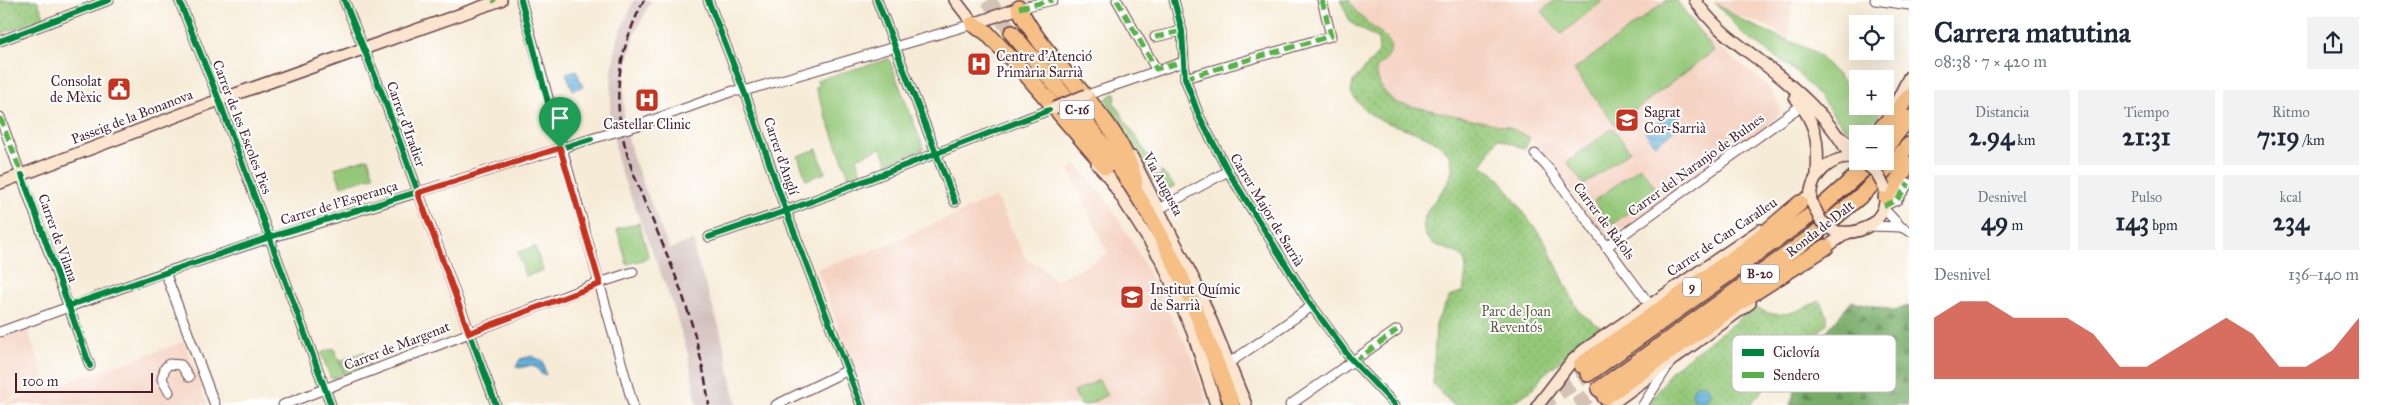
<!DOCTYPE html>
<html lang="es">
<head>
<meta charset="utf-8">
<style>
  body { margin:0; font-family:"IM FELL Great Primer",serif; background:#f2f2f3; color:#1f2937; height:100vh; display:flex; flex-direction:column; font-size:19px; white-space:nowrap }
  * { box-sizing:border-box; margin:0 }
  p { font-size:16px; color:#747a83 }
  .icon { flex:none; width:28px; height:28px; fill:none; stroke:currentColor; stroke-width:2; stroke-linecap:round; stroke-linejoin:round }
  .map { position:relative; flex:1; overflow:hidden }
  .details { display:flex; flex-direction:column; background:#fff; width:475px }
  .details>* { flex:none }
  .tools { position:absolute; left:1849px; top:15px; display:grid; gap:10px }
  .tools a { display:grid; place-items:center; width:45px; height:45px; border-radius:0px; background:#fff; box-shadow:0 5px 20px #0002; font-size:25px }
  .scale { position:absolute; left:15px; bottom:12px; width:138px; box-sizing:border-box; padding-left:5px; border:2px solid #4a1f2b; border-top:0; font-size:14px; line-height:18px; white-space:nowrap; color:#4a1f2b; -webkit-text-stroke:4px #fff; paint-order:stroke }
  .pin { position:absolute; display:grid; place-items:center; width:42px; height:42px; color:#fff; margin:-51px -21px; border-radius:50% 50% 50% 0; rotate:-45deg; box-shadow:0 0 5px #0007 }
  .pin .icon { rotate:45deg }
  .round { display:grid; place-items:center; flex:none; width:52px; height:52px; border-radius:0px; background:#f2f2f3 }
  .overview { display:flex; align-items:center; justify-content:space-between; height:85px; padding:0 25px }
  h1 { font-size:28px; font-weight:700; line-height:38px }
  .stats { display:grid; grid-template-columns:repeat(3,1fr); gap:8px; height:85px; padding:5px 25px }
  .stats div { display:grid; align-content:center; border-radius:0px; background:#f2f2f3; text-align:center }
  .stats b { font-size:25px; font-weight:700 }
  .stats small { font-size:14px; font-weight:400 }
  .stats p { font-size:14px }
  .chart { height:140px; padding:10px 25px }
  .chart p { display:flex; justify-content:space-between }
  .chart svg { width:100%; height:90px; margin-top:5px; fill:#c8321e; opacity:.7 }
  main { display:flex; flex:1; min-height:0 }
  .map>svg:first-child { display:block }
  .built { fill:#f5d3c2 }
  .railway { fill:#d1c0bd }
  .green { fill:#94c878; stroke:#6f7452 }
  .forest { fill:url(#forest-firs); stroke:#60664a }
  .park { fill:url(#park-dots); stroke:#6f7452 }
  .water { fill:url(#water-rules); stroke:#566a84 }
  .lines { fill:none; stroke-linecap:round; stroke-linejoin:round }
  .highway-tunnel { stroke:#d4c2b4; stroke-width:15; stroke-dasharray:15 8; stroke-linecap:butt }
  .street-casing { stroke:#643e45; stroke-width:11 }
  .secondary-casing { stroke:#643e45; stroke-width:14 }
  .highway-casing { stroke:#643e45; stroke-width:18 }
  .street { stroke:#fff; stroke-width:9 }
  .secondary { stroke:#fbe5cf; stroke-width:11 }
  .highway { stroke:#f5bf86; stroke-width:15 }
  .rail { stroke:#4a1f2b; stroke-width:2.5; stroke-dasharray:8 4; stroke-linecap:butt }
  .street-bridge-casing { stroke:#643e45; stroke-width:11; stroke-linecap:butt }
  .secondary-bridge-casing { stroke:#643e45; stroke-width:14; stroke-linecap:butt }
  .street-bridge { stroke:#fff; stroke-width:9 }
  .secondary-bridge { stroke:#fbe5cf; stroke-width:11 }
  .quiet { stroke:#57b146; stroke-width:5; stroke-dasharray:10 5; stroke-linecap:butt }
  .cycleway-casing { stroke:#fff; stroke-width:9 }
  .cycleway { stroke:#00873e; stroke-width:6 }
  .route-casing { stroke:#fff; stroke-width:10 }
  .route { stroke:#c8321e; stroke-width:6 }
  .labels { text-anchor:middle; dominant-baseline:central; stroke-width:4; stroke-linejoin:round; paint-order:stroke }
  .shield { fill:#fff; stroke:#80626b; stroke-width:1 }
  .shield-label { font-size:12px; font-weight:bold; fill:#4a1f2b }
  .poi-label { font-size:14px; fill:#4a1f2b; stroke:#fff; text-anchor:start }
  .street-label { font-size:14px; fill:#4a1f2b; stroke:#fff }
  .park-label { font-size:14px; fill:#645a46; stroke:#fff }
  .key { fill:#fff; stroke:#c9bcbf; stroke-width:1 }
  .key-label { font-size:14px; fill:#4a1f2b }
</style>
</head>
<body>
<main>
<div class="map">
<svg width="1909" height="405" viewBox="0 0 1909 405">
  <defs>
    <pattern id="forest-firs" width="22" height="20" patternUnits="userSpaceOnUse" patternTransform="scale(1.25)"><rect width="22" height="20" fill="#77ac68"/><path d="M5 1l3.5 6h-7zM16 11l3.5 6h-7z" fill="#648b56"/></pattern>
    <pattern id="park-dots" width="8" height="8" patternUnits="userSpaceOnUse" patternTransform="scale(1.25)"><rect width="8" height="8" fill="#94c878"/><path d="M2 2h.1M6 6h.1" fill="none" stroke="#81ab68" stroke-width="1.8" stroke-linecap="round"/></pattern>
    <pattern id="water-rules" width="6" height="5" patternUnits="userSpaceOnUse" patternTransform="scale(1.25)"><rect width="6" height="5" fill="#62b4dd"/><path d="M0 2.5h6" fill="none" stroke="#5392b3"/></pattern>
  </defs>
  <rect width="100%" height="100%" fill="#fff"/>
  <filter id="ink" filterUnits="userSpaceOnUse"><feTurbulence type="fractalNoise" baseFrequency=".02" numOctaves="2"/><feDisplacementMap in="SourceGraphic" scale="10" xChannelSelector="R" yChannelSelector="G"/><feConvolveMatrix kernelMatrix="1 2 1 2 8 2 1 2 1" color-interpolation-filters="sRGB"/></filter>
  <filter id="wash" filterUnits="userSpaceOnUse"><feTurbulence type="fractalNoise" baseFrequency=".0096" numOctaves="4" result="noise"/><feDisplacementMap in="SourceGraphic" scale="20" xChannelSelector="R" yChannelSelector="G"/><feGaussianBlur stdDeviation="1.12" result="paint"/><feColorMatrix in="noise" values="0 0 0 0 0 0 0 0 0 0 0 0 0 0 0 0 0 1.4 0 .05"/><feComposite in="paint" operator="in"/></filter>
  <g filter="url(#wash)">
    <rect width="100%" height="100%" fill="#f6ebd6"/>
    <!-- built -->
    <g class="built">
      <polygon points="1350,0 1678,0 1696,25 1715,44 1768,86 1777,100 1780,108 1778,115 1769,126 1613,236 1605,236 1541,150 1526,135 1509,127 1397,102 1388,96 1378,81 1376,69 1388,57 1391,49 1389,41 1386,35 1364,20"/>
      <polygon points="1713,0 1794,0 1791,6 1789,39 1766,25 1735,15"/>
      <polygon points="1076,165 1104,196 1132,241 1192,356 1208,405 868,405 817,269 867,253 996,197 1027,261 1041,266 1054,280 1057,280 1108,254 1069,169"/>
      <polygon points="27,329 47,384 0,402 0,339"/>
      <polygon points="184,342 207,405 0,405"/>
    </g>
    <!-- railway -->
    <polygon class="railway" points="634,0 651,0 635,34 624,79 624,121 633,158 669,249 694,240 695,254 720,329 737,405 697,405 688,354 672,302 618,164 610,112 612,68 618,37"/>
    <!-- green -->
    <g class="green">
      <polygon points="1555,0 1602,0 1603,1 1561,34 1542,11"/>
      <polygon points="1667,0 1676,0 1714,51 1615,125 1574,70"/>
      <polygon points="1715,3 1745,22 1815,52 1857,95 1858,106 1883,107 1878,117 1866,129 1855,132 1843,127 1821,98 1796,72 1744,35"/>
      <polygon points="889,59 924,149 888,163 881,148 856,158 861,173 849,177 815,87 819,86 817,80"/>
      <path d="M1115 93 1116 99 1113 101C1119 108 1121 115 1127 124 1138 141 1150 155 1155 175L1161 176V171L1175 186 1168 189 1161 183 1153 181 1106 99Z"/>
      <polygon points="1613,128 1630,151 1584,185 1567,162"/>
      <polygon points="817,149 825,173 806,180 798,156"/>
      <polygon points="368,158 374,176 341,186 335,168"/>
      <polygon points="1640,167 1658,191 1611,225 1594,201"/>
      <polygon points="639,223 649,258 627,264 617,229"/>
      <polygon points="535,247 543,271 525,276 518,252"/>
      <polygon points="334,348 344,374 331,379 321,353"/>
      <polygon points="365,351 370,365 345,374 340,361"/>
      <polygon points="1099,380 1107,395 1087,405 1081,405 1074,392"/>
    </g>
    <!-- forest -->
    <polygon class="forest" points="1852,301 1893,310 1909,306 1909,405 1790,405 1798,382 1812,362 1813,347"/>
    <!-- park -->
    <g class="park">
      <polygon points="0,0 37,0 45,18 0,34"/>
      <path d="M1340 0H1349C1353 9 1362 18 1369 24 1379 33 1399 41 1387 58 1384 62 1379 65 1376 69 1378 85 1384 94 1397 103L1509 127 1530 138 1525 149 1498 138 1482 165 1498 177 1544 240 1579 312 1602 328 1544 374 1533 389 1509 405H1453L1433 384 1436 323 1449 297 1463 291C1464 284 1466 276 1466 268 1466 246 1431 252 1425 234 1415 207 1455 190 1452 165 1448 134 1397 130 1375 117 1364 111 1358 103 1351 93L1353 82 1379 52 1378 39 1351 23Z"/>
      <path d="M1820 301 1827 316V324L1785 363 1750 405H1649L1672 370 1755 307C1781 322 1795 311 1820 301Z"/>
    </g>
    <!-- water -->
    <g class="water">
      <polygon points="576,70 583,87 573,90 566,73"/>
      <polygon points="1672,111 1682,124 1655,145 1645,132"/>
      <polygon points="532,356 543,361 546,375 541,374 538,369 532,365 520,368 516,367 520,359"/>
      <circle cx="1701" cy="393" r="9"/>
    </g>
  </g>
  <g filter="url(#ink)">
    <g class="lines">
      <!-- highway-tunnel -->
      <g class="highway-tunnel">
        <polyline points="988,0 1012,33"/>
        <polyline points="1555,386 1581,365"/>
        <polyline points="1540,405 1588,374"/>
        <polyline points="1576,405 1599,389"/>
      </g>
      <!-- street casing -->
      <g class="street-casing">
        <g id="street">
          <polyline points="179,0 219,100 331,405"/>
          <polyline points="344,0 383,96 496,405"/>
          <polyline points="521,0 633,405"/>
          <polyline points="708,0 747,99 786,211 861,405"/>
          <polyline points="877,0 955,202"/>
          <polyline points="1117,0 1156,69"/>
          <polyline points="1174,0 1182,31 1185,78 1199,116 1228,171 1309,302 1350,358 1395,405"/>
          <polyline points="1875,0 1909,5"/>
          <polyline points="1019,8 1053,0"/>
          <polyline points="1155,37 1182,31"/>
          <polyline points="0,41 109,0"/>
          <polyline points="1185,78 1331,36 1322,0"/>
          <polyline points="1090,94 1183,62"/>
          <polyline points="0,117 90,366"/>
          <polyline points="639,125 733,91 744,91 973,24"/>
          <polyline points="1535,154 1549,169 1650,305"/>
          <polyline points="1884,206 1897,200 1909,183"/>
          <polyline points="1883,208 1901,227 1909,231"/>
          <polyline points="1159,209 1228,171"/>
          <polyline points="1871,226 1901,227"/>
          <polyline points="709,237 786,211 1049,110"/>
          <polyline points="1606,247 1802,105"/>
          <polyline points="165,272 215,405"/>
          <polyline points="0,332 154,276 260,241 591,139"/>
          <polyline points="1229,363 1312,306"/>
          <polyline points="169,392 162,379 165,368 169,364 181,365 189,377"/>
          <polyline points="283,405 599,283 633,272"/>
          <polyline points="776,405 848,370"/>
          <polyline points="1290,405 1397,330"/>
          <polyline points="1643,405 1670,363"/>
        </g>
      </g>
      <!-- secondary casing -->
      <g class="secondary-casing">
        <g id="secondary">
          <polyline points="955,0 978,30"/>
          <path d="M1695 0C1712 26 1735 42 1759 60 1795 88 1830 117 1851 158"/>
          <polyline points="973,24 1019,8"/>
          <path d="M1795 97C1817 124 1819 142 1817 176"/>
          <polyline points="1894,107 1909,77"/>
          <polyline points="1839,137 1847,142 1858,144"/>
          <polyline points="1132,157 1196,284 1246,405"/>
          <polyline points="1097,164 1108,176 1162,261 1193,333 1216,405"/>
          <polyline points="0,183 219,100 501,0"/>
          <path d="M1811 201C1807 178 1832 153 1856 159"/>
          <polyline points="1794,207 1811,194"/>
          <path d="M1840 232C1865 235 1889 217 1885 191"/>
          <polyline points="1819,252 1847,233"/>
          <polyline points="1538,405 1571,362 1584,350 1760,230"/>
          <polyline points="1610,405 1750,303"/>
        </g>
      </g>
      <!-- highway casing -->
      <g class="highway-casing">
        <g id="highway">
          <path d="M1019 8C1048 68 1122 118 1135 183"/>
          <polyline points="973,24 986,32 1025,73 1106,167"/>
          <path d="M1012 33C1057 87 1105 141 1141 201 1180 265 1206 335 1232 405"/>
          <polyline points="1876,134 1909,97"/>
          <polyline points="1885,148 1909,118"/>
          <polyline points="1886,197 1909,164"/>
          <polyline points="1581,365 1745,250 1800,203"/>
          <polyline points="1588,374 1818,210 1873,161"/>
          <polyline points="1599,389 1814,235 1865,192 1909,145"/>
          <polyline points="1605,397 1749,296 1826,247"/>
        </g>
      </g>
      <!-- street -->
      <use href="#street" class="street"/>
      <!-- secondary -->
      <use href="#secondary" class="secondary"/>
      <!-- highway -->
      <use href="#highway" class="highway"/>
      <!-- rail -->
      <path class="rail" d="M644 0C584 117 643 183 681 291 694 327 704 367 709 405"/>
      <!-- street-bridge casing -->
      <g class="street-bridge-casing">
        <polyline id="street-bridge" points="591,139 639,125"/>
      </g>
      <!-- secondary-bridge casing -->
      <g class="secondary-bridge-casing">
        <g id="secondary-bridge">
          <polyline points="1054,108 1086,95"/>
          <polyline points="1862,161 1877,173 1884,187"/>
          <polyline points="1812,203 1821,221 1835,231"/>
        </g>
      </g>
      <!-- street-bridge -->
      <use href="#street-bridge" class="street-bridge"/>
      <!-- secondary-bridge -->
      <use href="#secondary-bridge" class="secondary-bridge"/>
      <!-- quiet -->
      <g class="quiet">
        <polyline points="493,0 495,2"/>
        <polyline points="1117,0 1156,69 1183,62"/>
        <polyline points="1019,8 1053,0"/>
        <polyline points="1155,37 1182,31"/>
        <polyline points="1185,78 1331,36 1322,0"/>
        <polyline points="0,117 22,175"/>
        <polyline points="1884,206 1897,200 1909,183"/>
        <polyline points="1354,362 1397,330"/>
      </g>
      <!-- cycleway casing -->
      <g class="cycleway-casing">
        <g id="cycleway">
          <polyline points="179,0 219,100 331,405"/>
          <polyline points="344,0 383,96 496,405"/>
          <polyline points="521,0 560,148 599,283"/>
          <polyline points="708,0 747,99 786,211 861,405"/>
          <polyline points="877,0 955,202"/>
          <polyline points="1174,0 1182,31 1185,78 1199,116 1228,171 1309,302 1350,358 1395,405"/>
          <polyline points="0,41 109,0"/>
          <polyline points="22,175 90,366"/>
          <polyline points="709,237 786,211 1049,110"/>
          <polyline points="68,306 270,237 591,139"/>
        </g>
      </g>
      <!-- cycleway -->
      <use href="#cycleway" class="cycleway"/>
    </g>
  </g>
  <g class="lines" filter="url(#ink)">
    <!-- route casing -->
    <g class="route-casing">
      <polygon id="route" points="560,148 600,284 469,333 418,193"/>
    </g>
    <!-- route -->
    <use href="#route" class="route"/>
  </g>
  <!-- icons -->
  <defs>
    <g id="hospital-square" transform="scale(1.25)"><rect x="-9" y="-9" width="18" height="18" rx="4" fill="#c8321e" stroke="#fff"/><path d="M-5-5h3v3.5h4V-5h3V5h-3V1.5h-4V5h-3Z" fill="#fff"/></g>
    <g id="civic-square" transform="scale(1.25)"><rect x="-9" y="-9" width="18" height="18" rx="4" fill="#c8321e" stroke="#fff"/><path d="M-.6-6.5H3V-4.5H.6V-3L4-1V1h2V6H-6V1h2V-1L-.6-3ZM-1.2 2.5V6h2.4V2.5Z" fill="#fff"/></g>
    <g id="school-square" transform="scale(1.25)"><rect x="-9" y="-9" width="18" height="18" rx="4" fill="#c8321e" stroke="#fff"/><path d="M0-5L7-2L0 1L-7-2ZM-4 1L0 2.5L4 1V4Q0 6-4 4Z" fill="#fff"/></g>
    <g id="university-square" transform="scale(1.25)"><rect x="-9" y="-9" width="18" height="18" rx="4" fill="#c8321e" stroke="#fff"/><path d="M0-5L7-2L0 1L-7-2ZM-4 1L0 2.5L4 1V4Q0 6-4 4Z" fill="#fff"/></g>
  </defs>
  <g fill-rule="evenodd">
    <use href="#hospital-square" x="979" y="64"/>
    <use href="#civic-square" x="119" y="89"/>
    <use href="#hospital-square" x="647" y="100"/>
    <use href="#school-square" x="1627" y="120"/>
    <use href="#university-square" x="1132" y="297"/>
  </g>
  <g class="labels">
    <!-- shield labels -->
    <g class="shield">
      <rect x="1059.5" y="100.5" width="35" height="19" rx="4"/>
      <rect x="1741" y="264.5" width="38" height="19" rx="4"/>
      <rect x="1683" y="277.5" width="18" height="19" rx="4"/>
    </g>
    <g class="shield-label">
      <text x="1077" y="110">C-16</text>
      <text x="1760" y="274">B-20</text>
      <text x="1692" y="287">9</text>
    </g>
    <!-- poi labels -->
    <g class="poi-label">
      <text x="996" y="56">Centre d'Atenció<tspan x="996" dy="16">Primària Sarrià</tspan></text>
      <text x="102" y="81" text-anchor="end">Consolat<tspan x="102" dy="16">de Mèxic</tspan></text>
      <text x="1644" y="112">Sagrat<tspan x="1644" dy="16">Cor-Sarrià</tspan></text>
      <text x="647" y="124" text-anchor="middle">Castellar Clinic</text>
      <text x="1150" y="289">Institut Químic<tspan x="1150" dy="16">de Sarrià</tspan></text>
    </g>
    <!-- street labels -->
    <g class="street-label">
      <text transform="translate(132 117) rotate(-21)">Passeig de la Bonanova</text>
      <text transform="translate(406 124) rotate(70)">Carrer d'Iradier</text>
      <text transform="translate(242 127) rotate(69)">Carrer de les Escoles Pies</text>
      <text transform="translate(781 156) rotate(71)">Carrer d'Anglí</text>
      <text transform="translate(1696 165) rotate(-36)">Carrer del Naranjo de Bulnes</text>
      <text transform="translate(1163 184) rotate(62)">Via Augusta</text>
      <text transform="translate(339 203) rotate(-17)">Carrer de l'Esperança</text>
      <text transform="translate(1267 210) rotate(59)">Carrer Major de Sarrià</text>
      <text transform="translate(1604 221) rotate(53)">Carrer de Ràfols</text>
      <text transform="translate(1820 229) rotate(-38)">Ronda de Dalt</text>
      <text transform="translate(1722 237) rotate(-34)">Carrer de Can Caralleu</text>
      <text transform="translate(58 238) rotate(70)">Carrer de Vilana</text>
      <text transform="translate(397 346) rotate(-21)">Carrer de Margenat</text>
    </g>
    <!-- park labels -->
    <g class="park-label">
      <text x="1516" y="311">Parc de Joan<tspan x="1516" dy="16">Reventós</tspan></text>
    </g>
  </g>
  <!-- legend -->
  <rect x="1732" y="335" width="164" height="57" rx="8" class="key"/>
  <rect x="1742" y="349" width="22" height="7" fill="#00873e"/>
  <rect x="1742" y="372" width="22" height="6" fill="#57b146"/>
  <g class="key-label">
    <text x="1773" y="357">Ciclovía</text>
    <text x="1773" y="380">Sendero</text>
  </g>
</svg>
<div class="tools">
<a><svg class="icon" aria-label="locate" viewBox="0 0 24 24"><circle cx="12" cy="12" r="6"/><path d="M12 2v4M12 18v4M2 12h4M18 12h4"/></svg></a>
<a>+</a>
<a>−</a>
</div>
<div class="scale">100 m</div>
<div class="pin" style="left:560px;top:148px;background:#1e9e55"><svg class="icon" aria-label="arrive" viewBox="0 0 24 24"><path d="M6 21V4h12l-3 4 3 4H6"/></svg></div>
</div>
<section class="details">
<div class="overview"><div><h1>Carrera matutina</h1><p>08:38 · 7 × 420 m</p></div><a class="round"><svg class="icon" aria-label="share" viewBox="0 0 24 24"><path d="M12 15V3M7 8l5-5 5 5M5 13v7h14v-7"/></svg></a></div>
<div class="stats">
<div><p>Distancia</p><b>2.94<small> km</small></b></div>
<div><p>Tiempo</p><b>21:31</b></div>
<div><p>Ritmo</p><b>7:19<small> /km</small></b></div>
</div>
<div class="stats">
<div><p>Desnivel</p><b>49<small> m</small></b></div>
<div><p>Pulso</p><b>143<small> bpm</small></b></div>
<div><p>kcal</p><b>234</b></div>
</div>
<div class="chart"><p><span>Desnivel</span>136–140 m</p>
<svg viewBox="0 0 160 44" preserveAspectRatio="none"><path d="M0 44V14L10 6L20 6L30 14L40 14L50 14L60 22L70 38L80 38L90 30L100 22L110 14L120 22L130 38L140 38L150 30L160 14V44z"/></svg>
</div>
</section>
</main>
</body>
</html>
